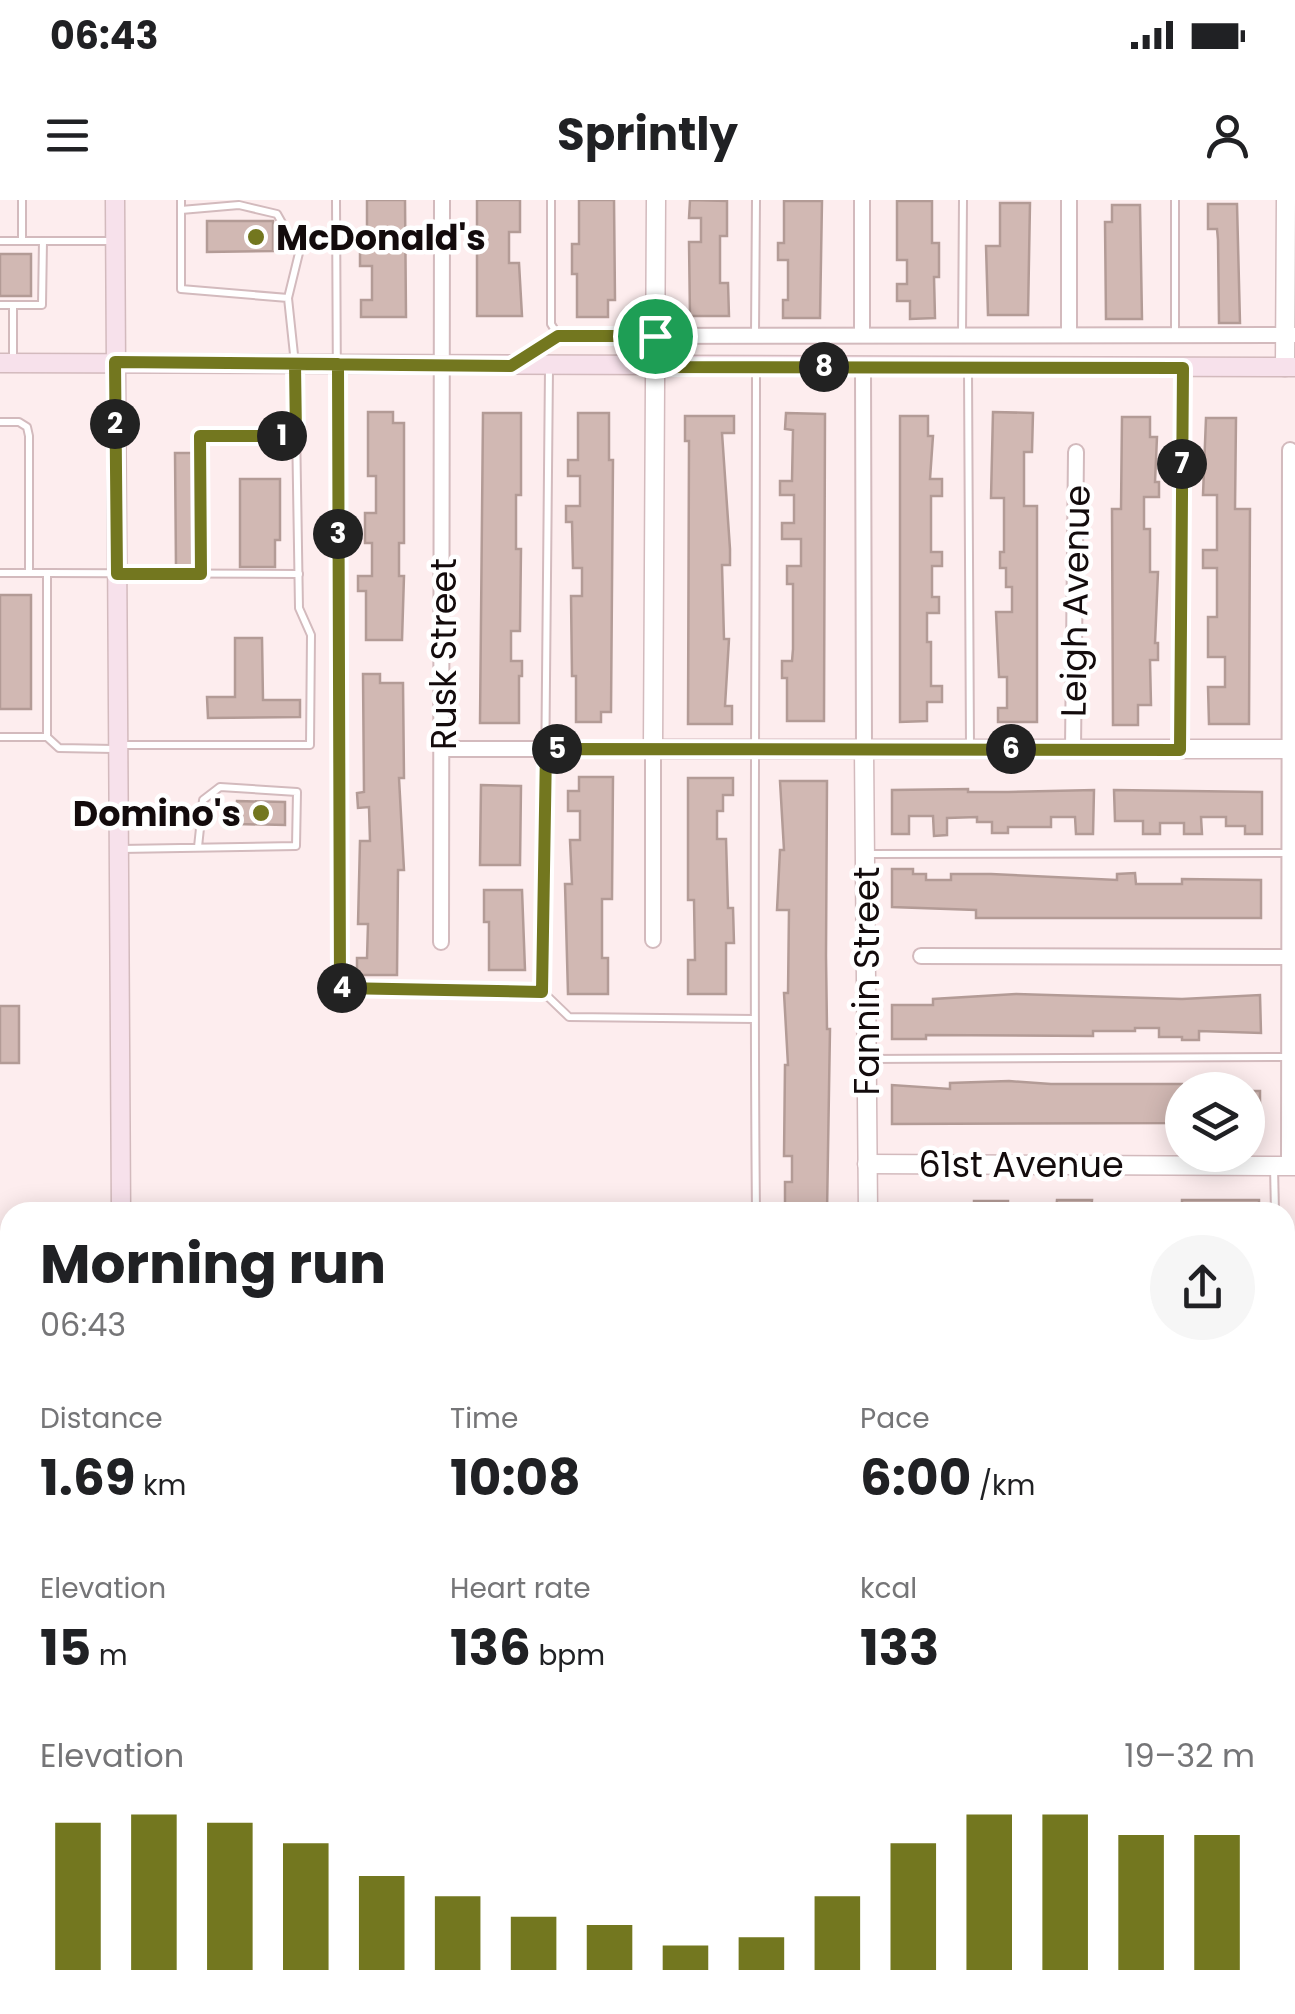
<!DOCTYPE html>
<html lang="en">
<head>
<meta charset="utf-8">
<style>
  body { margin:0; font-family:Poppins,sans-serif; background:#f6f6f6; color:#202124; height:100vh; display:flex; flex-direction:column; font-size:38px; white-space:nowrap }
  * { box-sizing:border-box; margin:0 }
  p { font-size:32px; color:#757577 }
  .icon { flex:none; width:55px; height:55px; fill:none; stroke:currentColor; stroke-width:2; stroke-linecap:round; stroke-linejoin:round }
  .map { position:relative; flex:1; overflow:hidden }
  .side { position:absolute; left:0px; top:1002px; width:1295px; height:812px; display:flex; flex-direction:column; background:#fff; border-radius:30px 30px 0 0; box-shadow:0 5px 25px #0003 }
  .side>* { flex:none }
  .controls { position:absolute; left:1165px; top:872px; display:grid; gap:20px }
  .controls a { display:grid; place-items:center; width:100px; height:100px; border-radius:50%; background:#fff; box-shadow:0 5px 25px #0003; font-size:50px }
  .pin { position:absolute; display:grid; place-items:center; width:85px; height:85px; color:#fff; margin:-42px; border:5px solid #fff; border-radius:50%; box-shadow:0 2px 10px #0007 }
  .km { position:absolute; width:50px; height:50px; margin:-25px; border-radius:50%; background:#222; color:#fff; font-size:28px; line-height:50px; text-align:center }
  .round { display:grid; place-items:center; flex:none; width:105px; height:105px; border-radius:52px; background:#f6f6f6 }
  .overview { display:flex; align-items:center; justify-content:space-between; height:170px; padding:0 40px }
  h1 { font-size:55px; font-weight:700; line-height:75px }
  .stats { display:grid; grid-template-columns:repeat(3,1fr); gap:15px; height:170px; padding:10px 40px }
  .stats div { display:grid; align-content:center }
  .stats b { font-size:50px; font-weight:700 }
  .stats small { font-size:28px; font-weight:400 }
  .stats p { font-size:28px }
  .chart { height:280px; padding:20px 40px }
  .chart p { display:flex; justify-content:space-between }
  .chart svg { width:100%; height:180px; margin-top:10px; stroke:#73771f; stroke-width:6 }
  .status { display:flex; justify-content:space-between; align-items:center; height:70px; padding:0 50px; background:#fff; direction:ltr }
  .status svg { height:28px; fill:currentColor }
  header { display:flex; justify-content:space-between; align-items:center; height:130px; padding:0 40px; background:#fff; font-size:45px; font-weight:700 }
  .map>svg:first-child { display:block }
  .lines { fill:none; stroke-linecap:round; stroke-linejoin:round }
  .stream { stroke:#ecb1e7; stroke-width:5 }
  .building { fill:#d1b8b3; stroke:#b39b96; stroke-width:2.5 }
  .service-casing { stroke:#d3babd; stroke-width:10 }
  .minor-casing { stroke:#d3babd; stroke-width:18 }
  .tertiary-casing { stroke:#d3babd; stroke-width:21 }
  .secondary-casing { stroke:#d3babd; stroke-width:21 }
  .service { stroke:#fff; stroke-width:6 }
  .minor { stroke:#fff; stroke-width:14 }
  .tertiary { stroke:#fff; stroke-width:18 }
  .secondary { stroke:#f7e1eb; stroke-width:18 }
  .route-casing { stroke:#fff; stroke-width:20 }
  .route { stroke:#73771f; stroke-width:12 }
  .poi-dot { fill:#73771f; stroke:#fff; stroke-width:4 }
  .labels { text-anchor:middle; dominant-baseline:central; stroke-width:9; stroke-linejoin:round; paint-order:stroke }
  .poi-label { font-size:35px; font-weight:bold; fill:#130b0c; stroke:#fff; text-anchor:start }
  .street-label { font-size:35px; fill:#130b0c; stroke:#fff }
</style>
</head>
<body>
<div class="status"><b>06:43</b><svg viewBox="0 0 49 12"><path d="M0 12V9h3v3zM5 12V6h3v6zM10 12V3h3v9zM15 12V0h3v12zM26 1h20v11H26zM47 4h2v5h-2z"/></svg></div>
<header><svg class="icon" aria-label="menu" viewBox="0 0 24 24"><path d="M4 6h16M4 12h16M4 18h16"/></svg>Sprintly<svg class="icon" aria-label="person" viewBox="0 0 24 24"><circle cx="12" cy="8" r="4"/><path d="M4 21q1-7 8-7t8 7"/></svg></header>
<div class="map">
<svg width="1295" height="1814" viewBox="0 0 1295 1814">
  <rect width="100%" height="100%" fill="#fdedee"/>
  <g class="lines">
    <!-- stream -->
    <polyline class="stream" points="0,1070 10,1070"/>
  </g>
  <!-- building -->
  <g class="building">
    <polygon points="367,0 405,0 406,117 361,117 361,100 372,100 372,66 360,66 360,50 367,50"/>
    <polygon points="477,0 520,0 520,32 509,32 509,63 519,63 522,116 477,116"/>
    <polygon points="579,0 614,0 615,100 608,100 608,117 577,117 577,74 572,74 572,44 579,44"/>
    <polygon points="690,0 727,1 727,36 720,36 720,83 728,83 729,116 690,116 689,42 701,42 701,18 689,18"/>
    <polygon points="784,1 822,1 820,118 783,118 783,100 788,100 788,60 778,60 778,43 784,43"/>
    <polygon points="897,1 932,1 932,43 939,43 939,77 934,77 935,118 910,119 910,101 897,101 897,84 907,84 907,60 897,60"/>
    <polygon points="1000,3 1030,3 1028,115 988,115 986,46 1000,46"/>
    <polygon points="1208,4 1237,4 1240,123 1219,123 1218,40 1217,29 1208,29"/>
    <polygon points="1112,5 1140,5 1142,119 1106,119 1105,22 1112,22"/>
    <polygon points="207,21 273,21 273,51 207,52"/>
    <rect x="0" y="54" width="31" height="42"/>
    <polygon points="368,212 393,212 393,223 404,223 404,343 399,343 399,376 404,376 402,440 366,440 366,391 358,391 358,376 372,376 372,343 365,343 365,313 376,313 376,276 368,276"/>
    <polygon points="993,212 1033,213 1032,252 1024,252 1024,306 1037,306 1037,522 998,522 998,508 1007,508 1007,477 999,477 996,412 1012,412 1012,387 1006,387 1006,368 1000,368 1000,352 1004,352 1004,298 991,298"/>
    <polygon points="483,213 521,213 521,295 516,295 516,349 521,349 520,431 511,431 511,461 522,461 522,476 519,476 519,523 480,523"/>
    <polygon points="578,213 609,213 609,260 613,260 611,512 601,512 601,522 576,522 576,476 572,476 571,396 582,396 582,368 573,368 572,322 566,322 566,306 580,306 580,276 568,276 568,260 578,260"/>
    <polygon points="786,213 825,214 824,521 787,521 787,478 782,478 782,461 792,461 793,449 793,384 787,384 787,366 801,366 801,339 782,339 782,323 794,323 794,295 780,295 780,281 792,281 793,230 785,229"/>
    <polygon points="685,216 734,216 734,233 722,233 730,349 730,365 722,365 724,439 729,439 725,506 732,506 732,524 688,524 689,241 685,241"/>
    <polygon points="900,216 928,216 928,236 933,236 930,279 942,279 942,296 931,296 931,352 942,352 942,366 932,366 932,397 939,397 939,413 927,413 927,442 931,442 931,486 942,486 942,502 927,502 927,521 900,522"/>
    <polygon points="1122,217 1150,217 1150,237 1157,237 1155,282 1159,282 1159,297 1144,297 1144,329 1150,329 1150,372 1158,372 1155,443 1158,443 1158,460 1150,460 1151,505 1138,505 1138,525 1113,525 1112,309 1121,309"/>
    <polygon points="1206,218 1236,218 1235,309 1250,309 1249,524 1209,524 1208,487 1225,487 1225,457 1208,457 1208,417 1217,417 1217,368 1203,368 1203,350 1217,350 1217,295 1203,295"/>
    <polygon points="175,253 193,253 194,367 176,367"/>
    <polygon points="240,279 280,279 280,340 275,340 275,367 240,367"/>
    <rect x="0" y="395" width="31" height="114"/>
    <polygon points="235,438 262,438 263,500 300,500 300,517 208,518 207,497 235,497"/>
    <polygon points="363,474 380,474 380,483 403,483 404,578 399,578 404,670 398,670 397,775 357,775 357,758 367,758 368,724 358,724 360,641 370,641 369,607 358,608 357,593 364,592"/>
    <polygon points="579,577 613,577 612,699 602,699 602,758 608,758 608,794 568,794 565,684 572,684 570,640 580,640 580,611 568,611 568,591 579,591"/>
    <polygon points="688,578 733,578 733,595 723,595 723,611 717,611 717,639 726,639 728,708 733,708 734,743 726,743 726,794 688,794 688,760 695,760 694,700 688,700"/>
    <polygon points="780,581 827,581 826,756 827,829 830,829 827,1012 785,1012 785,982 792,982 792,956 784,956 785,865 788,865 784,793 788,793 789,710 777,710 780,650 784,650"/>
    <polygon points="481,585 521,586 520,665 480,665"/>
    <polygon points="968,589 968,592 1008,592 1094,590 1093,634 1076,634 1075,617 1051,617 1051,627 1008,627 1008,633 992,633 992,622 977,622 977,617 947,618 947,635 934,636 933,616 909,616 909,634 892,634 892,590"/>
    <polygon points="1114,590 1262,592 1262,634 1245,634 1245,626 1226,626 1226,617 1201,617 1202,634 1184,634 1184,623 1160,623 1160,634 1143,634 1143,621 1115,621"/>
    <polygon points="237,601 285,602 285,625 236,624"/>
    <polygon points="892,669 913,669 913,674 926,674 926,680 951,680 951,674 991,674 1117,680 1117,674 1135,673 1136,684 1182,684 1182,679 1261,680 1261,718 976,718 976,710 892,707"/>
    <polygon points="484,690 522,690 525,770 489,770 489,722 484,722"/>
    <polygon points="1016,794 1182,799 1260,795 1261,833 1199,831 1199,840 1182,840 1182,837 1159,837 1159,828 1135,828 1135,831 1093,831 1093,836 926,835 926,839 892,839 892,805 933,805 933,799"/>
    <rect x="0" y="806" width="19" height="57"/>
    <polygon points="1009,881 1051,884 1182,884 1182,923 892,924 892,885 950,889 950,883"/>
    <rect x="1248" y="891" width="12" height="33"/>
    <polygon points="1057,1000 1092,1000 1091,1012 1056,1012"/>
    <rect x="1182" y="1000" width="77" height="12"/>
    <rect x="974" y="1001" width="34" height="11"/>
  </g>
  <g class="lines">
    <!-- service casing -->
    <g class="service-casing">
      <g id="service">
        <polyline points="22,0 22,41"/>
        <polyline points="336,0 340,788 543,792 569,817 754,819"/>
        <polyline points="551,0 551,124 558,135"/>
        <polyline points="181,10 239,5 277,14 299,53 288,98"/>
        <polyline points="0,41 114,41"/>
        <polyline points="0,105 42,105 43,41"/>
        <polyline points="13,105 13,159"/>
        <polyline points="755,134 756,0"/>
        <polyline points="962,134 963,0"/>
        <polyline points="1175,134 1175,0"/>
        <path d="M756 168C756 449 753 731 756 1012"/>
        <polyline points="968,170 970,548"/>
        <polyline points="0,222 19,222 27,227 29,236 29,373"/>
        <polyline points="0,373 47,373 47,537"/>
        <polyline points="47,373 299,374"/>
        <polyline points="201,374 200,236 297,236"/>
        <polyline points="0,537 47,537 59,548 114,549"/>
        <polyline points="120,545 310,545 311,435 299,408 295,164 288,98 181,89 181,0"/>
        <polyline points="1180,548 1183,171"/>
        <polyline points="121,649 296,646 297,592 220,587 203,600 198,647"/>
        <polyline points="866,654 1289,653"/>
        <polyline points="543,792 549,168"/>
        <polyline points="868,859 1290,857"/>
        <polyline points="1274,967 1275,1012"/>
        <polyline points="1285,1063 1295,1063"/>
        <polyline points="0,1087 10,1087"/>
        <polyline points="1285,1090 1295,1090"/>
        <polyline points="0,1277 10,1277"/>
        <polyline points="0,1469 10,1469"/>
        <polyline points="0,1667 10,1667"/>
        <polyline points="122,1810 1295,1811"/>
        <polyline points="21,1814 22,1805"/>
      </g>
    </g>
    <!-- minor casing -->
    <g class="minor-casing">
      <g id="minor">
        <polyline points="862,0 862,135"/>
        <polyline points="1069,135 1069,0"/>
        <polyline points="514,164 559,136 1295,135"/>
        <polyline points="863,167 864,549"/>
        <polyline points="443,549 653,549 653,740"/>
        <polyline points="1073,549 1076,252"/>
        <polyline points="441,742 442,0"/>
        <polyline points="921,756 1295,757"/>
        <polyline points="1289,966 1290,250"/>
        <polyline points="0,1182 10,1182"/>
        <polyline points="0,1371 10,1371"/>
        <polyline points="0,1567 10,1567"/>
        <polyline points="0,1765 10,1765"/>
      </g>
    </g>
    <!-- tertiary casing -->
    <g class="tertiary-casing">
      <g id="tertiary">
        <polyline points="656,0 653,549 1295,549"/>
        <polyline points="1285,167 1286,0"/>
        <polyline points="864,549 868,1012"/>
        <polyline points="867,964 1295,966"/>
        <polyline points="1285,1453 1295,1453"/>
        <polyline points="874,1805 874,1813"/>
      </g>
    </g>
    <!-- secondary casing -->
    <g class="secondary-casing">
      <g id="secondary">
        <polyline points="115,0 121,1012"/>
        <polyline points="0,163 1295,167"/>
        <polyline points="121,1805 121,1814"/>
      </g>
    </g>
    <!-- service -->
    <use href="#service" class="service"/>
    <!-- minor -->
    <use href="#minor" class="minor"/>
    <!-- tertiary -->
    <use href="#tertiary" class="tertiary"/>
    <!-- secondary -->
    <use href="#secondary" class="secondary"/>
  </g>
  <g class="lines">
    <!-- route casing -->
    <g class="route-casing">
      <polyline id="route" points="655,136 558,136 511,166 295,164 296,236 200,236 201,374 117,374 115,162 338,164 340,788 542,792 546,549 1180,550 1183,168 655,167 655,136"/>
    </g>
    <!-- route -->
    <use href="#route" class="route"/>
  </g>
  <!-- markers -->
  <g class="poi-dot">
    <circle cx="256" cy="37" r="10"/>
    <circle cx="261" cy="613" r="10"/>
  </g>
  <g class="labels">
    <!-- poi labels -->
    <g class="poi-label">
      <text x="276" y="37">McDonald's</text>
      <text x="241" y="613" text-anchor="end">Domino's</text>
    </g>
    <!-- street labels -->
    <g class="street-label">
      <text transform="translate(1075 401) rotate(-89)">Leigh Avenue</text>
      <text transform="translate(443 454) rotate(-90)">Rusk Street</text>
      <text transform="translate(866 781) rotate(-90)">Fannin Street</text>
      <text x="1021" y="964">61st Avenue</text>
    </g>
  </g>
</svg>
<div class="controls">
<a><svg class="icon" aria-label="layers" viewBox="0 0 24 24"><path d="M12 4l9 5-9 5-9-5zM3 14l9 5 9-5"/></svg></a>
</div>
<div class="pin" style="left:655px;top:136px;background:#1e9e55"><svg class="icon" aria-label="arrive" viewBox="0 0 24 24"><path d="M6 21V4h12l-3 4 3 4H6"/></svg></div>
<b class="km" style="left:282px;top:236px">1</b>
<b class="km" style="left:115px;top:224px">2</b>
<b class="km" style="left:338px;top:334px">3</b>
<b class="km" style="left:342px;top:788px">4</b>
<b class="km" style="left:557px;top:549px">5</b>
<b class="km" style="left:1011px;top:549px">6</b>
<b class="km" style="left:1182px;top:264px">7</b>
<b class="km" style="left:824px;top:167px">8</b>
<section class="side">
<div class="overview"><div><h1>Morning run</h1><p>06:43</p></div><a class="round"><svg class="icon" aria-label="share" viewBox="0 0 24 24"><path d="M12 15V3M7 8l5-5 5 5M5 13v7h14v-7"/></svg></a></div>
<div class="stats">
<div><p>Distance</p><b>1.69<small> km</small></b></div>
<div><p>Time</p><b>10:08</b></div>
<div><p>Pace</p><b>6:00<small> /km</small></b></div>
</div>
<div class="stats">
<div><p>Elevation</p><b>15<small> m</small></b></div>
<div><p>Heart rate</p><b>136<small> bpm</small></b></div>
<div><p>kcal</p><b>133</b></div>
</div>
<div class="chart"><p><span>Elevation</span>19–32 m</p>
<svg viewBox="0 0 160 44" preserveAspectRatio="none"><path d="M5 44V8M15 44V6M25 44V8M35 44V13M45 44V21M55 44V26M65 44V31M75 44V33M85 44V38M95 44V36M105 44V26M115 44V13M125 44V6M135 44V6M145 44V11M155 44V11"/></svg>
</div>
</section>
</div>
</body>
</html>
